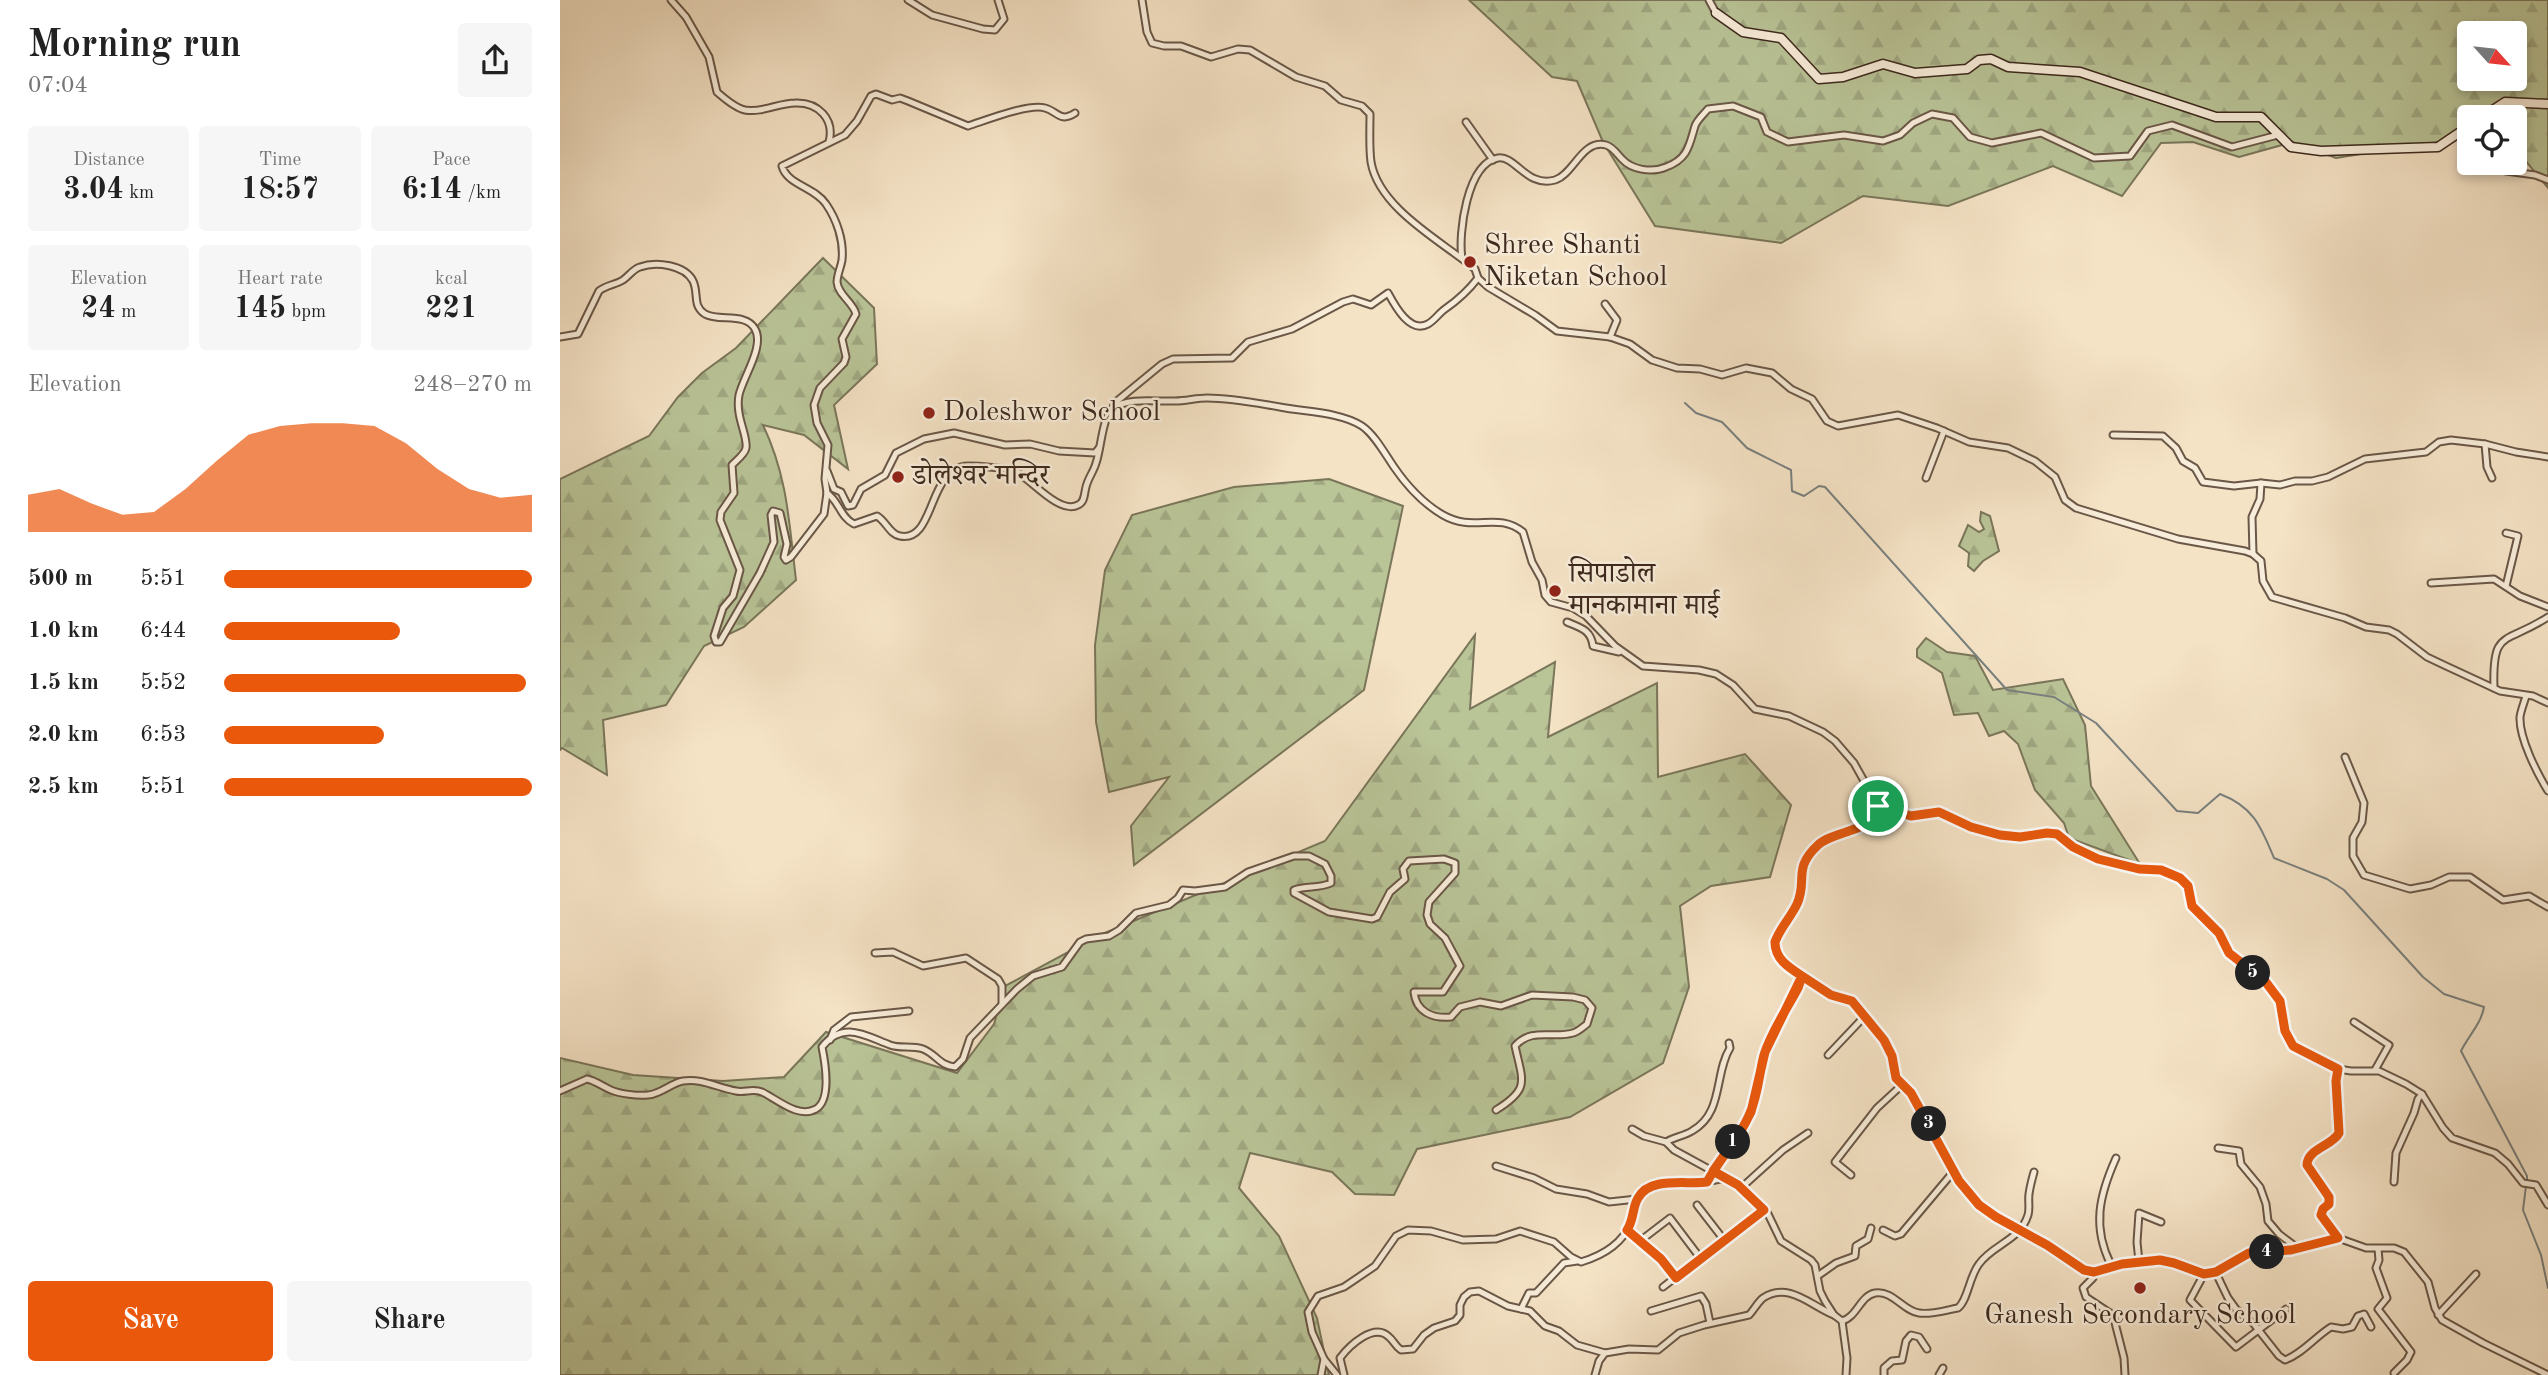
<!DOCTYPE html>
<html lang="en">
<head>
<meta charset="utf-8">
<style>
  body { margin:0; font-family:"Old Standard TT","Noto Serif Devanagari",serif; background:#f6f6f6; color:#222; height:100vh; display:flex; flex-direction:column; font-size:26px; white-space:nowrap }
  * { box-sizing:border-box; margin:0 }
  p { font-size:23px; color:#767676 }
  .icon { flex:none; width:38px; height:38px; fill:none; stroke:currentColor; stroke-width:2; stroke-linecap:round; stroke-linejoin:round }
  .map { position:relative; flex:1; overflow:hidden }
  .sheet { display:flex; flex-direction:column; background:#fff; width:560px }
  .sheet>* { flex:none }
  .needle { width:46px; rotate:117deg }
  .fabs { position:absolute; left:1897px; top:21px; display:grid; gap:14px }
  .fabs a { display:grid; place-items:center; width:70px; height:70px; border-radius:7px; background:#fff; box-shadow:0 4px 10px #0003; font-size:35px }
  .pin { position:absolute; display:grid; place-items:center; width:60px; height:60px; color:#fff; margin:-30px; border:4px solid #fff; border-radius:50%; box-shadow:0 2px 7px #0007 }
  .km { position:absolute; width:35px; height:35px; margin:-18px; border-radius:50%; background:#222; color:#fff; font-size:19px; line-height:35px; text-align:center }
  .round { display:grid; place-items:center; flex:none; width:74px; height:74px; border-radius:7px; background:#f6f6f6 }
  .summary { display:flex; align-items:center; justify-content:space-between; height:119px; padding:0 28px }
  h1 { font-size:38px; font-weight:700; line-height:52px }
  .stats { display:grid; grid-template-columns:repeat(3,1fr); gap:10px; height:119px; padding:7px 28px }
  .stats div { display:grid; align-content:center; border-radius:7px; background:#f6f6f6; text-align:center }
  .stats b { font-size:30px; font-weight:700 }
  .stats small { font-size:19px; font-weight:400 }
  .stats p { font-size:19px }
  .chart { height:196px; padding:14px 28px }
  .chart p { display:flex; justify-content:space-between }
  .chart svg { width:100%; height:126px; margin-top:7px; fill:#ea580c; opacity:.7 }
  .button { display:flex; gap:14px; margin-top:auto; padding:14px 28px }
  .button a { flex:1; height:80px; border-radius:7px; background:#ea580c; color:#fff; font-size:28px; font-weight:700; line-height:80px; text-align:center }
  .button a+a { background:#f6f6f6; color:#222 }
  ul { padding:0 28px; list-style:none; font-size:23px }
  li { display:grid; grid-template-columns:112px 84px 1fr; align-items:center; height:52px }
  li i { height:18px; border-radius:9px; background:#ea580c }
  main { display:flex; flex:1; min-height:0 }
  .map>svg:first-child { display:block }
  .forest { fill:url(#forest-firs); stroke:#7a765a; stroke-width:2; fill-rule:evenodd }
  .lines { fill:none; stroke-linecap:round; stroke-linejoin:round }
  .stream { stroke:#79807f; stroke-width:2 }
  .street-casing { stroke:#6a5747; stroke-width:9 }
  .secondary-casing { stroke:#3c281d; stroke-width:11 }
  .street { stroke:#f8edda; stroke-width:5 }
  .secondary { stroke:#f8edda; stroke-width:8 }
  .route-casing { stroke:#fff; stroke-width:14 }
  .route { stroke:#ea580c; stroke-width:9 }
  .poi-dot { fill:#8f2418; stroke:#f8edda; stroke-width:2.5 }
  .labels { text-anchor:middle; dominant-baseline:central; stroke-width:5; stroke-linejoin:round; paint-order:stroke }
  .poi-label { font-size:28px; fill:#3c281d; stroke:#f8edda; text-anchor:start }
</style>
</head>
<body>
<main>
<section class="sheet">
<div class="summary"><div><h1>Morning run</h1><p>07:04</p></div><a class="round"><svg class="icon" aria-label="share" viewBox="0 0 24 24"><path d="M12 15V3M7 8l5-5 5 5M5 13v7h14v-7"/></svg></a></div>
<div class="stats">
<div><p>Distance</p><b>3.04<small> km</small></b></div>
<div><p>Time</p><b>18:57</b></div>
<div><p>Pace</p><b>6:14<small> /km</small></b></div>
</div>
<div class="stats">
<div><p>Elevation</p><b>24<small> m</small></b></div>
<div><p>Heart rate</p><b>145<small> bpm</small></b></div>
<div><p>kcal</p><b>221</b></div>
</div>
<div class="chart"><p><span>Elevation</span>248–270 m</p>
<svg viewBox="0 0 160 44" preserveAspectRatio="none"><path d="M0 44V31L10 29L20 34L30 38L40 37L50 29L60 19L70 10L80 7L90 6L100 6L110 7L120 13L130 22L140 29L150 32L160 31V44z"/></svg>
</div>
<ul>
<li><b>500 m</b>5:51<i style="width:100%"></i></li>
<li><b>1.0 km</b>6:44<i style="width:57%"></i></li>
<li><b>1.5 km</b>5:52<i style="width:98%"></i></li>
<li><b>2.0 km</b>6:53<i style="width:52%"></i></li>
<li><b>2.5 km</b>5:51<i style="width:100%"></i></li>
</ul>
<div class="button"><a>Save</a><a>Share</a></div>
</section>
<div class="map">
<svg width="1988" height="1375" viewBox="0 0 1988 1375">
  <defs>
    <pattern id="forest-firs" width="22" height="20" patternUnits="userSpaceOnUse" patternTransform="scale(1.75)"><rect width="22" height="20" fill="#b9c497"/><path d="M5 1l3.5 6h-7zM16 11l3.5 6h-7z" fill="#a0a882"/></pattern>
  </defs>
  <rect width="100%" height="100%" fill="#f5e3c6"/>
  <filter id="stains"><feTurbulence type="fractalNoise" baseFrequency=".00286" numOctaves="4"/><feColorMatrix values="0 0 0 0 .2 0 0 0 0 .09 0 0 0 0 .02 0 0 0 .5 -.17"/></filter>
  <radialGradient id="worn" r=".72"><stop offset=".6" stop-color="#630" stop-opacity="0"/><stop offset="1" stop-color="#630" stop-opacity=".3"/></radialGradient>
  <!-- forest -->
  <g class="forest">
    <path d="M909 0H1988V188L1955 148V117H1909V137L1776 158 1733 142 1679 157 1633 142 1601 143 1562 196 1493 166 1388 206 1303 196 1221 243 1095 226 1043 142 1017 81 992 77ZM1909 33H1955V79H1909Z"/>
    <path d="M263 258 314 308 317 364 274 405 288 469 244 435 203 425C228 478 229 523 236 580L184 627 144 646 106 705 43 720 47 775 2 748 0 750V479L89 436 118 397 142 373 176 348Z"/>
    <polygon points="769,479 843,506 804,690 574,865 571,826 609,777 549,792 536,722 535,645 545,570 572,515 674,487"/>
    <polygon points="1421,512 1430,516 1439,551 1423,561 1414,571 1408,566 1409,553 1399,546 1408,525 1419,532 1424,529 1420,521"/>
    <polygon points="915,635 910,709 995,662 988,737 1097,683 1098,777 1185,754 1231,805 1210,877 1151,886 1120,906 1129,987 1103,1063 1010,1117 857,1149 834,1195 795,1194 772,1172 690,1153 679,1188 719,1236 757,1318 769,1375 0,1375 0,1058 73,1075 163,1081 224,1077 266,1032 397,1073 434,1024 445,986 540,935 765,841"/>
    <polygon points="1366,638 1387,652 1415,656 1433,690 1503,679 1525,725 1531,786 1580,864 1509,838 1504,823 1475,790 1458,744 1444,731 1429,736 1418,713 1394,715 1382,673 1357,657 1357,649"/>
  </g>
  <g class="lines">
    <!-- stream -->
    <g class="stream">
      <path d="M1125 403 1136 413 1162 422 1187 448 1231 470 1232 491 1244 496 1259 486 1265 487 1447 690 1494 697 1536 723 1617 811 1638 813 1660 794C1694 807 1701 827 1714 858L1767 879 1784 890 1863 977 1884 994 1924 1007C1921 1024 1909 1035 1901 1051L1967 1176V1180"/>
      <polyline points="1966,1186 1963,1210 1981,1255 1988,1288"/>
    </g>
    <!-- street casing -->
    <g class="street-casing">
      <g id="street">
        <path d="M111 0 126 17 149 57 157 92C164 98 175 108 185 110 202 113 219 103 235 103 258 102 275 119 269 142"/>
        <polyline points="348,0 372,15 423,29 435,30 444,19 438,0"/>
        <path d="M582 0 587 32 592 43 604 46H621L651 57 678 49 690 50 736 77 765 86 781 100 802 106 810 114C810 129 809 147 811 162 819 209 883 242 915 269L918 278 928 287 975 315 997 331 1050 337 1070 344 1092 360 1117 368 1140 369 1162 375 1186 368 1212 373 1231 389 1252 399 1267 421 1278 426 1338 415 1377 428 1409 442 1448 448 1475 461 1495 477 1505 500 1516 508 1618 539 1685 551 1693 554 1701 561 1703 581 1712 597 1785 618 1806 627 1829 630 1837 634 1867 657 1886 666 1940 691 1973 696 1988 703"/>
        <polyline points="1149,0 1156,13"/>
        <polyline points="906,122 933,160"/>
        <polyline points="1945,163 1946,171 1975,175 1988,180"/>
        <path d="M902 258C898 234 907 163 938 158 955 155 967 188 995 180 1014 174 1022 139 1046 145 1053 147 1057 154 1062 159 1072 170 1092 173 1106 167 1128 159 1129 146 1135 126 1137 120 1144 114 1148 109L1173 106 1201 117 1207 132 1228 142 1284 135 1323 141 1340 135 1353 123 1372 114 1393 118 1410 137 1432 143 1481 133 1534 158 1570 156 1588 131 1612 125 1672 147 1718 135"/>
        <polyline points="1045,304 1057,320 1050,337"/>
        <path d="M0 337 18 334 39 291C46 285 55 285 63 280 69 276 73 269 80 267 96 261 125 265 133 281 139 293 132 306 145 314 159 322 186 312 195 329 205 346 183 377 179 395 175 417 188 435 186 448 185 454 177 460 172 465L174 493 161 512 160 520 180 570 173 596 163 608 154 636 156 642H160L200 573 214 542 211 515 213 511 220 513 227 544 224 557 226 560 231 557 264 514 267 493 265 479 268 445 257 423 254 405 260 388 284 363 286 357 282 339 296 314C293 302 278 295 277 282 277 275 281 267 282 260 284 241 277 220 266 204 255 187 227 185 222 166L285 135 297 121 311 96 316 94 332 100 340 98 348 101 408 126C424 121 469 103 485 108 497 111 500 123 515 113"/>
        <path d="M553 407 557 401 602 364 613 359 672 358 688 342 732 329 783 302 793 299 811 305 828 293C835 306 850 334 868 324 875 320 879 313 885 309 898 300 908 291 918 278"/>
        <polyline points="1553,435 1603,436 1616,448 1623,461 1635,468 1643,482 1674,486 1701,483 1720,485 1735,481 1752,481 1768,477 1805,459 1866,452 1879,442 1891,440 1925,444 1956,452 1988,457"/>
        <polyline points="1925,444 1927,467 1932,478"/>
        <polyline points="267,471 274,489 281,492 288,506 293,505 301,489 325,475 336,453 364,439 394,433 445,445 470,444 499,451 535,453 539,448"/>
        <polyline points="1366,478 1384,431"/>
        <path d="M267 493C279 501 280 517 294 524L317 516C326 521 330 535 340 536 376 543 367 467 408 466 418 466 446 468 455 471 470 478 499 515 518 505 525 502 524 494 526 487 528 478 534 471 536 463 541 450 542 417 553 408 570 397 596 402 615 401 626 401 636 398 647 398 672 398 696 403 720 407 744 412 781 412 802 426 815 435 825 454 834 467 847 486 864 504 883 515 914 533 937 511 963 532L972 562 982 580 985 595 991 602 1013 608 1026 616 1055 646 1083 666 1139 670 1156 674 1173 685 1195 709 1229 716 1263 732 1275 741 1294 763 1318 806 1351 816 1379 812 1411 827 1440 835 1460 837 1487 833 1497 834 1513 847 1538 859 1579 868 1601 870 1620 878 1628 886 1632 906 1659 933 1669 953 1705 981 1720 1001 1725 1031 1733 1046 1745 1054 1778 1069 1791 1071H1819L1846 1084 1862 1094 1883 1128 1892 1138 1935 1153 1948 1164 1963 1183 1976 1185 1988 1205"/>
        <polyline points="1693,554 1692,517 1700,499 1701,483"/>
        <polyline points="1871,583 1934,579 1960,596 1988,607"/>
        <polyline points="1946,586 1958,536 1946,533"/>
        <path d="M1007 622C1021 628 1031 630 1033 646L1059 652"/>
        <path d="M1934 688C1932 628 1945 645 1988 617"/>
        <path d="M1966 696C1964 703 1961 710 1960 717 1959 738 1977 773 1988 791"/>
        <polyline points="1785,757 1804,803 1802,822 1793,838 1793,856 1804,875 1850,889 1871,885 1889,877 1910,877 1943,900 1969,896 1988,907"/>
        <path d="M1318 806C1316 832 1278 829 1262 841 1230 865 1248 878 1237 904 1230 919 1217 929 1214 946L1219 958 1230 968 1265 991 1292 1001 1324 1039 1332 1056 1336 1078 1351 1093 1399 1181 1419 1205 1436 1217 1487 1245 1520 1268 1529 1272 1562 1264 1599 1260 1614 1263 1634 1272 1644 1274 1655 1271 1682 1255 1731 1250 1778 1238 1806 1248H1834L1844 1252 1868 1282 1875 1308 1882 1320 1923 1343 1988 1375"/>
        <polyline points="315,953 333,952 363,966 406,958 438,979 442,986 442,1004"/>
        <polyline points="1794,1022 1829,1045 1815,1070"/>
        <polyline points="270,1040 274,1030 291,1017 349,1011"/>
        <path d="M1169 1043 1170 1048C1154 1074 1164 1113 1132 1131 1124 1136 1114 1137 1106 1142L1114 1150 1178 1185 1208 1214 1221 1241 1251 1260 1255 1265 1260 1291 1265 1301 1274 1315 1282 1321"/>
        <polyline points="1268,1055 1304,1017"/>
        <path d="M0 1091 27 1079C36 1081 42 1086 51 1090 60 1094 78 1096 88 1095 101 1094 111 1083 123 1081 142 1078 158 1088 176 1091 185 1093 192 1088 202 1092 217 1099 238 1119 256 1109 272 1099 265 1062 262 1047 283 1020 306 1036 330 1045 340 1049 352 1045 363 1049 376 1054 380 1066 395 1067L403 1059 410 1038 457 989 473 976 502 967 520 942 526 939 549 936 559 930 576 913 609 905 618 898 623 890 635 891 665 887 688 872 734 856H749L765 864 771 876V883C758 889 747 885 734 890V893L769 912 812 919 817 917 830 892 845 879 843 869 849 861 884 859 895 863V873L869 902 867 915 870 924 885 938 900 966 883 992H854C856 1012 873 1019 891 1017L900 1007 920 1002 941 1006 972 995 1013 997 1025 1000 1032 1008 1027 1024C1023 1027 1018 1032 1013 1033 992 1039 972 1027 955 1046 963 1082 970 1089 936 1110"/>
        <polyline points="1072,1129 1084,1136 1106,1142"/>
        <polyline points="1658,1148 1679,1151 1681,1164 1700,1187 1706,1204 1708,1221 1719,1234 1739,1249"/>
        <polyline points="936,1166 974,1178 996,1189 1027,1194 1049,1202 1077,1199"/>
        <polyline points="1291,1175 1275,1162 1317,1108 1343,1084"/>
        <polyline points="1147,1181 1191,1112 1205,1052 1242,976"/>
        <polyline points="1834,1182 1836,1153 1854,1113 1858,1099 1862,1094"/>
        <polyline points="1181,1188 1223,1150 1248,1133"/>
        <polyline points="1137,1205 1164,1240"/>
        <polyline points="1067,1230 1101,1259 1117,1278"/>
        <polyline points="1323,1230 1335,1236 1341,1234 1394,1171"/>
        <path d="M1778 1238 1761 1215 1763 1209 1769 1204V1197L1747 1161C1755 1148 1772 1146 1779 1133L1776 1081 1778 1069"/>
        <polyline points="1080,1241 1110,1218 1141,1259"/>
        <polyline points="1818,1249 1819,1260 1816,1268 1827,1298 1818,1309 1851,1352 1847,1360 1834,1373"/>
        <polyline points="1579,1262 1577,1242 1579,1213 1601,1222"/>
        <path d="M1551 1265C1532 1227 1539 1196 1556 1158"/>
        <path d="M1655 1271 1668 1298 1676 1309 1693 1323 1719 1356 1725 1360C1742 1354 1755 1337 1771 1327L1783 1329 1792 1327 1798 1316 1804 1314 1811 1327"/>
        <polyline points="1534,1272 1533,1278 1523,1288 1526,1297 1553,1315 1564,1358 1565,1375"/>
        <polyline points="1644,1274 1630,1300 1676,1347 1726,1309"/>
        <polyline points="1259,1275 1276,1263 1295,1256 1296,1246 1308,1239 1311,1228"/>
        <polyline points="1103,1287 1204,1210"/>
        <polyline points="961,1309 969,1293 976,1293 1004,1263 1017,1261"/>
        <polyline points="1091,1311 1141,1296 1146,1304 1150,1323"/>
        <polyline points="1878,1315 1916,1274"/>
        <path d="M1282 1321C1297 1317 1300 1296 1315 1293 1333 1290 1343 1311 1359 1313 1371 1315 1386 1310 1398 1308 1408 1300 1409 1277 1419 1264 1433 1244 1460 1241 1468 1215 1470 1209 1468 1201 1469 1194 1470 1187 1472 1179 1474 1172"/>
        <polyline points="1282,1321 1287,1358 1286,1375"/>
        <polyline points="761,1375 764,1359"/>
        <path d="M777 1375 764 1359 752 1332 748 1312 758 1296 784 1287 815 1266 836 1236 848 1230 871 1231 903 1240 936 1239 960 1231 994 1242 1011 1257 1021 1262C1041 1256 1062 1244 1071 1223 1076 1212 1072 1197 1085 1189 1101 1180 1121 1185 1139 1183 1147 1182 1156 1180 1165 1178"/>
        <path d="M784 1375 780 1358C789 1346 814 1322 829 1337 834 1341 835 1346 841 1350L853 1349 864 1335 874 1328 895 1321 900 1315V1305L904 1297 910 1292 919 1291 948 1306 970 1311 985 1326 999 1331 1017 1345 1045 1353"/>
        <path d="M1035 1375 1039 1361 1045 1353 1069 1349 1098 1350 1119 1333 1144 1325 1189 1315C1194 1310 1197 1303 1203 1298 1229 1281 1251 1306 1274 1315"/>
        <polyline points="1324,1375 1324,1368 1332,1361 1342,1360 1346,1341 1351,1335 1359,1337 1367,1349"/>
        <polyline points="1379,1375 1383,1368"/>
      </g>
    </g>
    <!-- secondary casing -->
    <g class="secondary-casing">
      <g id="secondary">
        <polyline points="1156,13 1183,32 1221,38 1259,79 1283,77 1323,64 1355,73 1407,69 1419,60 1431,59 1448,67 1520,72 1656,117 1701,117 1731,147 1761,151 1878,147 1909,126"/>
        <polyline points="1922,117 1945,102 1988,104"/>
      </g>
    </g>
    <!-- street -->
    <use href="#street" class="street"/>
    <!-- secondary -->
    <use href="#secondary" class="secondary"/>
  </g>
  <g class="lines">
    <!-- route casing -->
    <g class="route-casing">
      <path id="route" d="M1318 806C1316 832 1274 830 1258 845 1232 869 1248 880 1237 904 1231 917 1220 928 1215 942 1215 959 1228 967 1242 976L1205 1052 1191 1112 1181 1131 1153 1171 1178 1185 1204 1210 1116 1278 1101 1259 1067 1230C1074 1220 1072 1208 1078 1198 1090 1176 1126 1185 1147 1182 1160 1158 1180 1138 1190 1113 1198 1095 1199 1074 1204 1055 1211 1032 1227 1009 1238 988L1242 976 1271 995 1292 1001 1324 1040 1332 1056 1336 1078 1351 1093 1399 1181 1419 1205 1436 1217 1487 1245 1524 1270 1534 1272 1562 1264 1600 1260 1614 1263 1644 1274 1656 1272 1689 1253 1731 1250 1778 1238 1761 1215 1763 1209 1769 1204V1197L1747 1165C1747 1149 1772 1146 1779 1133L1776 1081 1778 1069 1733 1046 1725 1031 1720 1001 1705 981 1669 953 1659 933 1632 906 1628 886 1620 878 1601 870 1579 869 1538 859 1513 847 1497 834 1487 833 1460 837 1440 835 1411 827 1379 812 1351 816 1318 806"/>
    </g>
    <!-- route -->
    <use href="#route" class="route"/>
  </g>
  <!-- markers -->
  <g class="poi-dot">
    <circle cx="910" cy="262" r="7"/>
    <circle cx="369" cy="413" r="7"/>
    <circle cx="338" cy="477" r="7"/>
    <circle cx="995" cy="591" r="7"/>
    <circle cx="1580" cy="1288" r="7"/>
  </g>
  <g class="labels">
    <!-- poi labels -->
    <g class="poi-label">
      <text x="924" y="246">Shree Shanti<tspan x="924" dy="32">Niketan School</tspan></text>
      <text x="383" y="413">Doleshwor School</text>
      <text x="352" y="477">डोलेश्‍वर मन्दिर</text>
      <text x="1009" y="575">सिपाडोल<tspan x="1009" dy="32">मानकामाना माई</tspan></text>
      <text x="1580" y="1316" text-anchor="middle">Ganesh Secondary School</text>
    </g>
  </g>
  <rect width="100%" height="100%" filter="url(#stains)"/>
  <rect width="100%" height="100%" fill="url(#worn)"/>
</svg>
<div class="fabs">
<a><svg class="needle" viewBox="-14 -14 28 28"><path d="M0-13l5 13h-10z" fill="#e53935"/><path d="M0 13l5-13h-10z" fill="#767676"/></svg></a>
<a><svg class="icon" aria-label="locate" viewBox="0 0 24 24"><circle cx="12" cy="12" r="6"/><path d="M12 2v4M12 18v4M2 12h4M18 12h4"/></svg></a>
</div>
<div class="pin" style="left:1318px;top:806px;background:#1e9e55"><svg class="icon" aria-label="arrive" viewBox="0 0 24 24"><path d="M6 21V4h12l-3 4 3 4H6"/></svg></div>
<b class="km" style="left:1173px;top:1142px">1</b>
<b class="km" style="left:1369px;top:1124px">3</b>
<b class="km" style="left:1707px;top:1252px">4</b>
<b class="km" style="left:1693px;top:973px">5</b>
</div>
</main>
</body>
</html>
